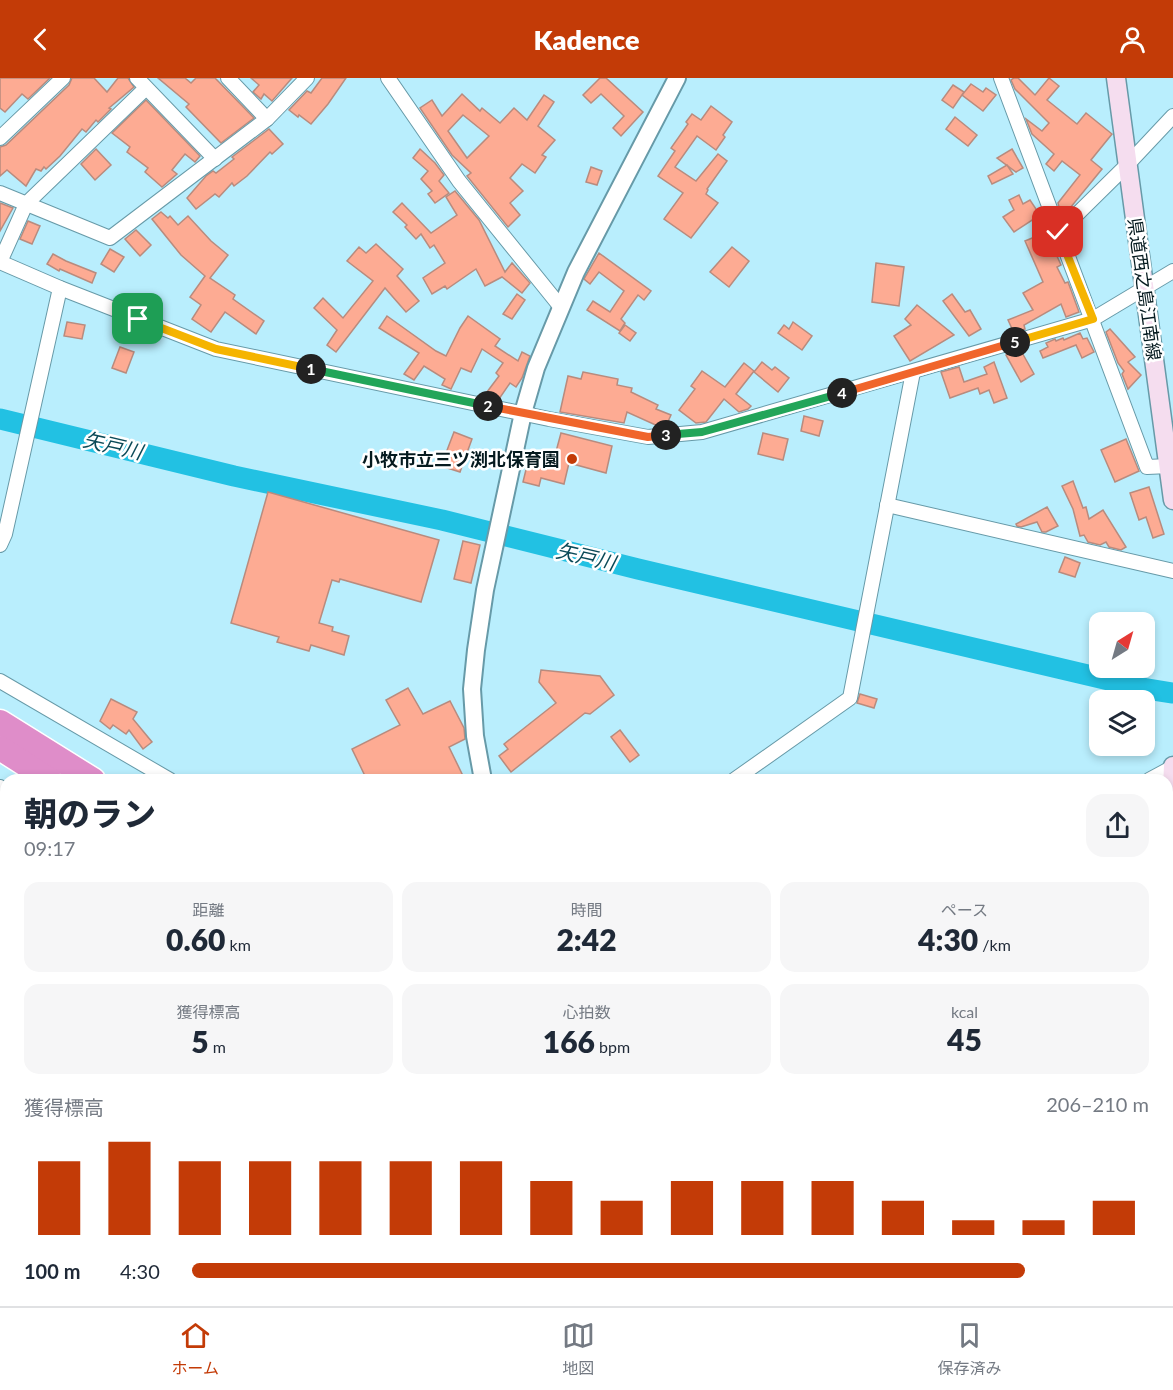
<!DOCTYPE html>
<html lang="ja">
<head>
<meta charset="utf-8">
<style>
  body { margin:0; font-family:Lato,"Noto Sans JP",sans-serif; background:#f6f6f7; color:#1f2937; height:100vh; display:flex; flex-direction:column; font-size:22px; white-space:nowrap }
  * { box-sizing:border-box; margin:0 }
  p { font-size:20px; color:#747a83 }
  .icon { flex:none; width:33px; height:33px; fill:none; stroke:currentColor; stroke-width:2; stroke-linecap:round; stroke-linejoin:round }
  .map { position:relative; flex:1; overflow:hidden }
  .panel { position:absolute; left:0px; top:696px; width:1173px; height:532px; display:flex; flex-direction:column; background:#fff; border-radius:18px 18px 0 0; box-shadow:0 3px 9px #0003 }
  .panel>* { flex:none }
  .needle { width:39px; rotate:37deg }
  .buttons { position:absolute; left:1089px; top:534px; display:grid; gap:12px }
  .buttons a { display:grid; place-items:center; width:66px; height:66px; border-radius:12px; background:#fff; box-shadow:0 3px 9px #0003; font-size:30px }
  .pin { position:absolute; display:grid; place-items:center; width:51px; height:51px; color:#fff; margin:-26px; border-radius:12px; box-shadow:0 3px 9px #0006 }
  .km { position:absolute; width:30px; height:30px; margin:-15px; border-radius:50%; background:#222; color:#fff; font-size:16px; line-height:30px; text-align:center }
  .round { display:grid; place-items:center; flex:none; width:63px; height:63px; border-radius:18px; background:#f6f6f7 }
  .head { display:flex; align-items:center; justify-content:space-between; height:102px; padding:0 24px }
  h1 { font-size:33px; font-weight:800; line-height:45px }
  .stats { display:grid; grid-template-columns:repeat(3,1fr); gap:9px; height:102px; padding:6px 24px }
  .stats div { display:grid; align-content:center; border-radius:15px; background:#f6f6f7; text-align:center }
  .stats b { font-size:30px; font-weight:800 }
  .stats small { font-size:16px; font-weight:400 }
  .stats p { font-size:16px }
  .chart { height:168px; padding:12px 24px }
  .chart p { display:flex; justify-content:space-between }
  .chart svg { width:100%; height:108px; margin-top:6px; stroke:#c33b07; stroke-width:6 }
  ul { padding:0 24px; list-style:none; font-size:20px }
  li { display:grid; grid-template-columns:96px 72px 1fr; align-items:center; height:45px }
  li i { height:15px; border-radius:8px; background:#c33b07 }
  header { display:flex; justify-content:space-between; align-items:center; height:78px; padding:0 24px; background:#c33b07; color:#fff; font-size:27px; font-weight:800 }
  .tabs { display:flex; justify-content:space-around; align-items:center; height:84px; border-top:2px solid #e0e1e3; background:#fff; font-size:16px; color:#747a83 }
  .tabs a { display:grid; justify-items:center; gap:3px }
  .tabs .active { color:#c33b07 }
  .map>svg:first-child { display:block }
  .lines { fill:none; stroke-linecap:round; stroke-linejoin:round }
  .river { stroke:#22c1e3; stroke-width:21 }
  .building { fill:#fdab93; stroke:#b88b7e; stroke-width:1.5; fill-rule:evenodd }
  .minor-casing { stroke:#679aa8; stroke-width:16 }
  .tertiary-casing { stroke:#679aa8; stroke-width:20 }
  .secondary-casing { stroke:#679aa8; stroke-width:21 }
  .motorway-casing { stroke:#fff; stroke-width:27 }
  .minor { stroke:#fff; stroke-width:14 }
  .tertiary { stroke:#fff; stroke-width:16 }
  .secondary { stroke:#f5ddef; stroke-width:18 }
  .motorway { stroke:#df8dc9; stroke-width:24 }
  .split-1-casing { stroke:#fff; stroke-width:12 }
  .split-2-casing { stroke:#fff; stroke-width:12 }
  .split-3-casing { stroke:#fff; stroke-width:12 }
  .split-4-casing { stroke:#fff; stroke-width:12 }
  .split-5-casing { stroke:#fff; stroke-width:12 }
  .split-6-casing { stroke:#fff; stroke-width:12 }
  .split-1 { stroke:#f5b400; stroke-width:8 }
  .split-2 { stroke:#22a559; stroke-width:8 }
  .split-3 { stroke:#f0652b; stroke-width:8 }
  .split-4 { stroke:#22a559; stroke-width:8 }
  .split-5 { stroke:#f0652b; stroke-width:8 }
  .split-6 { stroke:#f5b400; stroke-width:8 }
  .poi-dot { fill:#c33b07; stroke:#fff; stroke-width:2 }
  .labels { text-anchor:middle; dominant-baseline:central; stroke-width:5; stroke-linejoin:round; paint-order:stroke }
  .street-label { font-size:18px; fill:#051a1f; stroke:#fff }
  .poi-label { font-size:18px; font-weight:bold; fill:#051a1f; stroke:#fff; text-anchor:end }
  .water-label { font-size:20px; font-style:italic; fill:#0b4a58; stroke:#fff }
</style>
</head>
<body>
<header><svg class="icon" aria-label="back" viewBox="0 0 24 24"><path d="M15 5l-7 7 7 7"/></svg>Kadence<svg class="icon" aria-label="person" viewBox="0 0 24 24"><circle cx="12" cy="8" r="4"/><path d="M4 21q1-7 8-7t8 7"/></svg></header>
<div class="map">
<svg width="1173" height="1228" viewBox="0 0 1173 1228">
  <rect width="100%" height="100%" fill="#b9eefd"/>
  <g class="lines">
    <!-- river -->
    <polyline class="river" points="0,341 234,398 442,442 638,491 1147,611 1173,615"/>
  </g>
  <!-- building -->
  <g class="building">
    <polygon points="0,0 50,0 28,21 22,16 5,34 0,30"/>
    <polygon points="72,0 94,0 107,14 118,0 128,0 134,9 109,30 111,31 98,44 96,42 86,54 82,51 60,78 46,91 44,89 41,93 36,91 26,108 7,92 0,98 0,69 6,67 69,7"/>
    <polygon points="158,0 185,0 191,5 196,0 215,0 254,40 221,65 186,29 189,26"/>
    <polygon points="251,0 292,0 272,23 264,16 261,21 253,14 259,7"/>
    <polygon points="322,0 346,0 328,26 311,46 299,37 298,39 289,32 307,13 311,15"/>
    <polygon points="600,0 606,0 643,34 621,58 613,50 624,38 601,16 591,25 583,17"/>
    <polygon points="1014,0 1018,0 1035,17 1049,0 1059,8 1047,22 1077,46 1086,35 1112,56 1091,82 1102,91 1066,135 1059,129 1058,125 1080,97 1062,83 1054,93 1046,86 1054,76 1032,56 1026,41 1042,53 1049,45 1015,11 1011,2"/>
    <polygon points="971,6 983,14 986,10 996,17 983,33 962,17"/>
    <polygon points="953,7 964,14 953,30 942,22"/>
    <path d="M462 16 480 33 482 30 500 45 514 30 527 42 544 17 554 24 538 48 555 62 542 77 546 79 535 95 522 86 510 100 523 113 510 125 520 137 508 149 467 98 471 95 452 77 420 30 432 22 442 38ZM463 37 489 58 467 80 448 53Z"/>
    <polygon points="146,22 200,78 195,84 185,76 172,92 177,96 162,109 145,94 148,90 127,74 130,69 112,55"/>
    <polygon points="711,28 732,44 723,57 725,59 716,72 697,58 675,89 696,103 718,76 727,83 707,111 708,112 706,116 718,125 691,160 664,141 683,115 658,98 675,73 671,70 688,46 686,44 692,36 701,42"/>
    <polygon points="955,39 977,57 968,68 946,51"/>
    <polygon points="269,51 283,66 272,76 270,74 247,98 234,108 232,105 219,119 215,116 196,131 187,120 206,98 213,93 216,95 234,81 232,79"/>
    <polygon points="96,71 111,87 95,102 81,86"/>
    <polygon points="420,71 435,85 444,97 439,103 449,115 435,125 428,116 432,113 421,101 428,93 413,80"/>
    <polygon points="1012,71 1023,90 1016,94 997,80"/>
    <polygon points="1007,87 1013,96 992,106 988,98"/>
    <polygon points="591,89 602,93 597,107 586,104"/>
    <polygon points="455,113 479,142 505,194 512,185 530,205 522,215 502,199 485,208 476,191 447,211 445,208 432,216 423,200 445,185 434,167 430,170 421,156 416,161 405,149 407,147 393,134 402,125 431,155 457,137 446,119"/>
    <polygon points="1019,117 1023,126 1030,122 1040,137 1014,154 1003,139 1014,132 1009,122"/>
    <polygon points="0,125 13,130 0,153"/>
    <polygon points="161,134 168,140 170,138 178,147 188,138 211,163 228,177 210,200 235,217 233,221 264,243 256,256 225,234 211,254 192,241 201,227 190,219 205,198 181,177 152,141"/>
    <polygon points="28,143 40,148 32,166 20,161"/>
    <polygon points="136,152 151,167 140,178 125,161"/>
    <polygon points="1042,156 1052,178 1056,176 1061,187 1057,189 1065,205 1068,204 1079,234 1066,239 1061,226 1024,247 1025,251 1014,255 1008,242 1033,232 1023,215 1043,204 1025,163"/>
    <polygon points="376,166 403,191 397,198 419,223 406,234 385,210 336,274 327,267 337,252 314,230 323,220 343,240 373,203 347,183 359,169 366,175"/>
    <polygon points="732,169 749,183 729,209 710,194"/>
    <polygon points="110,171 124,179 114,194 101,186"/>
    <polygon points="599,175 651,213 644,222 638,217 621,241 625,245 620,253 587,232 593,223 610,234 624,213 599,194 590,206 584,201"/>
    <polygon points="53,176 66,183 96,195 92,205 60,191 59,193 47,186"/>
    <polygon points="876,185 904,189 899,228 872,224"/>
    <polygon points="517,216 525,222 512,241 503,236"/>
    <polygon points="952,216 965,234 970,232 981,251 969,258 943,223"/>
    <polygon points="917,227 954,257 910,283 894,258 911,247 905,241"/>
    <polygon points="387,238 436,273 446,278 460,250 468,238 500,261 495,268 518,283 522,274 530,278 522,300 516,309 510,305 499,321 495,321 487,314 499,298 496,295 503,285 482,271 471,294 461,290 451,311 442,307 445,301 424,288 414,302 404,296 419,275 379,250"/>
    <polygon points="67,244 85,247 82,261 64,258"/>
    <polygon points="793,244 812,258 802,272 778,255 784,247 789,251"/>
    <polygon points="625,247 636,255 630,263 619,255"/>
    <polygon points="1110,251 1135,279 1128,284 1141,297 1128,311 1122,296 1124,293 1118,285 1106,254"/>
    <polygon points="1080,255 1083,261 1087,260 1094,274 1082,280 1076,267 1043,280 1040,273 1048,269 1046,265 1055,261 1056,263 1063,260 1064,262"/>
    <polygon points="120,269 134,274 126,295 112,290"/>
    <polygon points="1020,271 1034,296 1021,304 1006,277"/>
    <polygon points="762,284 772,292 775,289 789,300 778,314 754,294"/>
    <polygon points="994,284 1007,320 994,325 989,312 980,316 978,310 950,320 941,294 959,289 964,304 987,296 984,289"/>
    <polygon points="744,285 754,293 736,316 751,328 748,331 739,334 724,321 706,344 696,345 679,332 695,311 691,308 702,293 725,309"/>
    <polygon points="583,294 618,301 617,307 632,310 631,314 658,327 656,331 671,337 666,348 660,349 627,334 624,345 560,334 568,298 581,301"/>
    <polygon points="804,338 823,343 819,358 801,353"/>
    <polygon points="454,354 472,361 460,394 441,388"/>
    <polygon points="561,355 612,368 606,395 569,385 564,406 541,400 539,408 523,404 530,375 554,381"/>
    <polygon points="763,355 788,361 783,382 758,376"/>
    <polygon points="1126,361 1139,393 1115,404 1101,372"/>
    <polygon points="1073,403 1083,430 1086,429 1089,441 1103,432 1126,469 1121,472 1109,469 1106,464 1100,467 1088,464 1084,457 1080,458 1073,431 1062,408"/>
    <polygon points="1149,409 1164,456 1153,460 1146,439 1139,442 1130,415"/>
    <polygon points="268,414 439,462 421,524 340,501 339,504 332,502 319,545 333,549 332,553 349,558 344,577 311,567 309,573 277,564 279,559 231,545"/>
    <polygon points="1047,429 1058,448 1046,454 1042,454 1037,444 1021,449 1017,448 1016,446"/>
    <polygon points="463,463 480,467 471,505 454,501"/>
    <polygon points="1065,479 1080,485 1075,499 1059,494"/>
    <polygon points="541,592 600,598 614,617 590,636 585,635 511,694 499,678 508,671 504,666 556,625 539,604"/>
    <polygon points="408,610 423,636 450,623 464,650 465,661 449,669 465,702 367,702 352,671 400,647 386,622"/>
    <polygon points="860,616 877,621 874,630 857,625"/>
    <polygon points="111,621 137,634 133,641 152,664 143,671 129,652 126,656 113,647 110,651 100,643"/>
    <polygon points="620,652 639,677 630,684 611,659"/>
  </g>
  <g class="lines">
    <!-- minor casing -->
    <g class="minor-casing">
      <g id="minor">
        <polyline points="137,0 215,81"/>
        <polyline points="228,0 267,41"/>
        <polyline points="388,0 459,103 560,228"/>
        <polyline points="1001,0 1147,389 1169,388"/>
        <polyline points="146,10 26,126 0,184 60,210 216,271 549,341 648,359 702,354 1093,241 1173,193"/>
        <polyline points="0,60 63,0"/>
        <polyline points="0,115 110,160 267,41 307,0"/>
        <polyline points="1058,155 1127,87 1173,38"/>
        <polyline points="887,427 1173,493"/>
        <polyline points="0,467 5,456 60,210"/>
        <polyline points="0,603 170,702"/>
        <polyline points="734,702 850,620 913,294"/>
        <polyline points="1149,702 1173,689"/>
        <polyline points="0,709 6,713"/>
        <polyline points="0,837 6,829"/>
        <polyline points="1167,899 1173,900"/>
        <polyline points="0,942 6,953"/>
        <polyline points="1167,1112 1173,1114"/>
        <polyline points="0,1194 6,1193"/>
        <polyline points="1167,1208 1173,1210"/>
        <polyline points="386,1222 391,1228"/>
        <polyline points="909,1222 917,1228"/>
        <polyline points="207,1228 209,1222"/>
        <polyline points="281,1228 289,1222"/>
        <polyline points="625,1228 629,1222"/>
        <polyline points="1002,1228 1004,1222"/>
      </g>
    </g>
    <!-- tertiary casing -->
    <g class="tertiary-casing">
      <g id="tertiary">
        <polyline points="483,702 475,658 472,611 476,572 485,512 523,335 536,290 576,194 677,0"/>
        <polyline points="778,1222 781,1228"/>
      </g>
    </g>
    <!-- secondary casing -->
    <g class="secondary-casing">
      <g id="secondary">
        <polyline points="1116,0 1173,422"/>
        <polyline points="1167,817 1173,688"/>
        <polyline points="1143,1228 1143,1222"/>
      </g>
    </g>
    <!-- motorway casing -->
    <g class="motorway-casing">
      <g id="motorway">
        <polyline points="0,644 93,702"/>
        <polyline points="0,670 50,702"/>
        <polyline points="1167,1146 1173,1147"/>
        <polyline points="1167,1169 1173,1170"/>
      </g>
    </g>
    <!-- minor -->
    <use href="#minor" class="minor"/>
    <!-- tertiary -->
    <use href="#tertiary" class="tertiary"/>
    <!-- secondary -->
    <use href="#secondary" class="secondary"/>
    <!-- motorway -->
    <use href="#motorway" class="motorway"/>
  </g>
  <g class="lines">
    <!-- split-1 casing -->
    <g class="split-1-casing">
      <polyline id="split-1" points="138,241 216,271 311,291"/>
    </g>
    <!-- split-2 casing -->
    <g class="split-2-casing">
      <polyline id="split-2" points="311,291 488,328"/>
    </g>
    <!-- split-3 casing -->
    <g class="split-3-casing">
      <polyline id="split-3" points="488,328 648,359 666,357"/>
    </g>
    <!-- split-4 casing -->
    <g class="split-4-casing">
      <polyline id="split-4" points="666,357 702,354 842,315"/>
    </g>
    <!-- split-5 casing -->
    <g class="split-5-casing">
      <polyline id="split-5" points="842,315 1015,264"/>
    </g>
    <!-- split-6 casing -->
    <g class="split-6-casing">
      <polyline id="split-6" points="1015,264 1093,241 1058,154"/>
    </g>
    <!-- split-1 -->
    <use href="#split-1" class="split-1"/>
    <!-- split-2 -->
    <use href="#split-2" class="split-2"/>
    <!-- split-3 -->
    <use href="#split-3" class="split-3"/>
    <!-- split-4 -->
    <use href="#split-4" class="split-4"/>
    <!-- split-5 -->
    <use href="#split-5" class="split-5"/>
    <!-- split-6 -->
    <use href="#split-6" class="split-6"/>
  </g>
  <!-- markers -->
  <circle class="poi-dot" cx="572" cy="381" r="6"/>
  <g class="labels">
    <!-- street labels -->
    <g class="street-label">
      <text transform="translate(1145 211) rotate(82)">県道西之島江南線</text>
    </g>
    <!-- poi labels -->
    <g class="poi-label">
      <text x="560" y="381">小牧市立三ツ渕北保育園</text>
    </g>
    <!-- water labels -->
    <g class="water-label">
      <text transform="translate(113 367) rotate(13)">矢戸川</text>
      <text transform="translate(586 478) rotate(13)">矢戸川</text>
    </g>
  </g>
</svg>
<div class="buttons">
<a><svg class="needle" viewBox="-14 -14 28 28"><path d="M0-13l5 13h-10z" fill="#e53935"/><path d="M0 13l5-13h-10z" fill="#747a83"/></svg></a>
<a><svg class="icon" aria-label="layers" viewBox="0 0 24 24"><path d="M12 4l9 5-9 5-9-5zM3 14l9 5 9-5"/></svg></a>
</div>
<div class="pin" style="left:138px;top:241px;background:#1e9e55"><svg class="icon" aria-label="arrive" viewBox="0 0 24 24"><path d="M6 21V4h12l-3 4 3 4H6"/></svg></div>
<div class="pin" style="left:1058px;top:154px;background:#d93025"><svg class="icon" aria-label="check" viewBox="0 0 24 24"><path d="M5 12l5 5 9-10"/></svg></div>
<b class="km" style="left:311px;top:291px">1</b>
<b class="km" style="left:488px;top:328px">2</b>
<b class="km" style="left:666px;top:357px">3</b>
<b class="km" style="left:842px;top:315px">4</b>
<b class="km" style="left:1015px;top:264px">5</b>
<section class="panel">
<div class="head"><div><h1>朝のラン</h1><p>09:17</p></div><a class="round"><svg class="icon" aria-label="share" viewBox="0 0 24 24"><path d="M12 15V3M7 8l5-5 5 5M5 13v7h14v-7"/></svg></a></div>
<div class="stats">
<div><p>距離</p><b>0.60<small> km</small></b></div>
<div><p>時間</p><b>2:42</b></div>
<div><p>ペース</p><b>4:30<small> /km</small></b></div>
</div>
<div class="stats">
<div><p>獲得標高</p><b>5<small> m</small></b></div>
<div><p>心拍数</p><b>166<small> bpm</small></b></div>
<div><p>kcal</p><b>45</b></div>
</div>
<div class="chart"><p><span>獲得標高</span>206–210 m</p>
<svg viewBox="0 0 160 44" preserveAspectRatio="none"><path d="M5 44V14M15 44V6M25 44V14M35 44V14M45 44V14M55 44V14M65 44V14M75 44V22M85 44V30M95 44V22M105 44V22M115 44V22M125 44V30M135 44V38M145 44V38M155 44V30"/></svg>
</div>
<ul>
<li><b>100 m</b>4:30<i style="width:87%"></i></li>
</ul>
</section>
</div>
<nav class="tabs">
<a class="active"><svg class="icon" aria-label="home" viewBox="0 0 24 24"><path d="M3 11l9-7 9 7M6 9v11h12V9"/></svg>ホーム</a>
<a><svg class="icon" aria-label="map" viewBox="0 0 24 24"><path d="M3 6l6-2 6 2 6-2v14l-6 2-6-2-6 2zM9 4v14M15 6v14"/></svg>地図</a>
<a><svg class="icon" aria-label="saved" viewBox="0 0 24 24"><path d="M7 4h10v16l-5-4-5 4z"/></svg>保存済み</a>
</nav>
</body>
</html>
